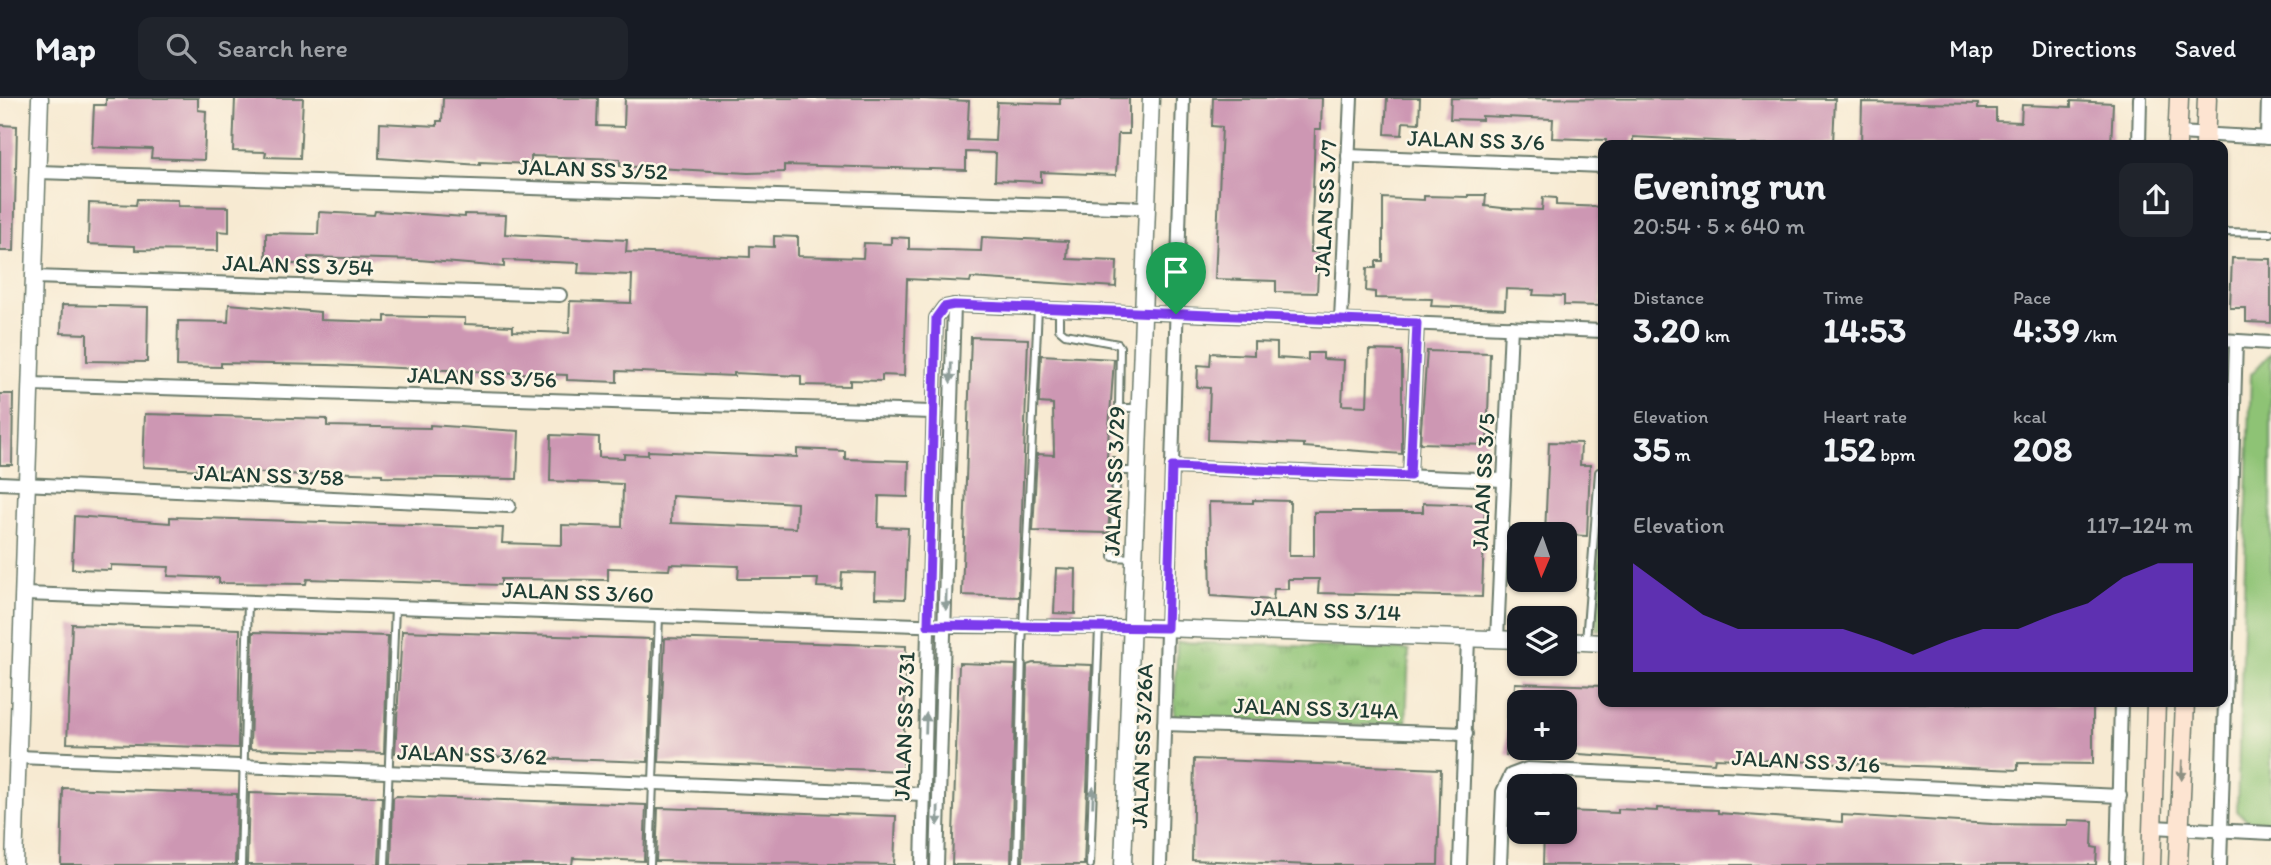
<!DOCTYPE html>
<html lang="en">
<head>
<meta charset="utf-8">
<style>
  body { margin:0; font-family:Itim,sans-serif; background:#20242c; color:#f1f3f6; height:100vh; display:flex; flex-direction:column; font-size:26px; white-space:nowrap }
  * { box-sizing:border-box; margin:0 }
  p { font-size:23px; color:#9ea1a6 }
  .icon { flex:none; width:38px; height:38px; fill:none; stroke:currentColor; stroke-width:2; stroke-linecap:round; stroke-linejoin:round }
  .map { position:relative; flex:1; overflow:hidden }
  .details { position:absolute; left:1598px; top:42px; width:630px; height:567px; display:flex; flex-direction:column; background:#171b24; border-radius:14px; box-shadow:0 2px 5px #0004 }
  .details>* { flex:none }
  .needle { width:46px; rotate:182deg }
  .buttons { position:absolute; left:1507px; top:424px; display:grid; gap:14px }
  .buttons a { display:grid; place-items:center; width:70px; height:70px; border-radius:14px; background:#171b24; box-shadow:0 2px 5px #0004; font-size:35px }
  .pin { position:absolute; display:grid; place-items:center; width:60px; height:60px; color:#fff; margin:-72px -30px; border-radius:50% 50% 50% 0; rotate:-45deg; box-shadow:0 0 7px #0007 }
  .pin .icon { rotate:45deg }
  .round { display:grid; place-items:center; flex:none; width:74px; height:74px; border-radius:14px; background:#20242c }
  .overview { display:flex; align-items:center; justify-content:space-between; height:119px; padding:0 35px }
  h1 { font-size:38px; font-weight:700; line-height:52px }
  .stats { display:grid; grid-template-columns:repeat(3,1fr); gap:10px; height:119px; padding:7px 35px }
  .stats div { display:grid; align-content:center }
  .stats b { font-size:35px; font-weight:700 }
  .stats small { font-size:19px; font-weight:400 }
  .stats p { font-size:19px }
  .chart { height:196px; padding:14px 35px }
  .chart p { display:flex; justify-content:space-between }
  .chart svg { width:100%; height:126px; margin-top:7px; fill:#7c3aed; opacity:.7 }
  header { display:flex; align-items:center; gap:42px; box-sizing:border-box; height:98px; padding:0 35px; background:#171b24; border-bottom:2px solid #363941 }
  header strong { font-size:33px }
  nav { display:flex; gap:38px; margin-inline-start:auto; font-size:24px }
  .search { width:490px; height:63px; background:#20242c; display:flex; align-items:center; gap:18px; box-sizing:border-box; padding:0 24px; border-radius:14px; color:#9ea1a6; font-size:26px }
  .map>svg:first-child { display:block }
  .green { fill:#8ec375; stroke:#568054; stroke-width:2 }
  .park { fill:url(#park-tufts); stroke:#568054; stroke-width:2 }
  .building { fill:#cd97b3; fill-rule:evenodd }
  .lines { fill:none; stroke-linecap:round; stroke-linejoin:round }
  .service-casing { stroke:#6b7a6b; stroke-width:10 }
  .minor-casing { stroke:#6b7a6b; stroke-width:16 }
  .tertiary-casing { stroke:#6b7a6b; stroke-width:19 }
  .secondary-casing { stroke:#6b7a6b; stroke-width:21 }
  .service { stroke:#fff; stroke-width:6 }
  .minor { stroke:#fff; stroke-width:12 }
  .tertiary { stroke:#fff; stroke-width:16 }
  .secondary { stroke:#fde4d1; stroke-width:18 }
  .oneway { fill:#8f9e9a }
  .oneway2 { fill:#8e9082 }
  .route-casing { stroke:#fff; stroke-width:14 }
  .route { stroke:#7c3aed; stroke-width:9 }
  .labels { text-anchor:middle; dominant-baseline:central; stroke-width:5; stroke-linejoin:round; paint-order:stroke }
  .street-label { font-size:23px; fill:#1f3d34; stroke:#fcf5e5 }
</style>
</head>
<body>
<header>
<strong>Map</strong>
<div class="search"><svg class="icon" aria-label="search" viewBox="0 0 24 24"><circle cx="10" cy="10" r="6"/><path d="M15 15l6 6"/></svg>Search here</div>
<nav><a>Map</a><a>Directions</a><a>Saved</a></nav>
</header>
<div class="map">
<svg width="2271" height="767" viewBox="0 0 2271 767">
  <defs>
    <pattern id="park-tufts" width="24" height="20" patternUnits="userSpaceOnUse" patternTransform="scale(1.75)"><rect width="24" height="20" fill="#8ec375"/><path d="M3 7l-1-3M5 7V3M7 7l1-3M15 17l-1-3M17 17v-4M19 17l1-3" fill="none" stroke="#73a061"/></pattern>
  </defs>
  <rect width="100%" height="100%" fill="#fcf5e5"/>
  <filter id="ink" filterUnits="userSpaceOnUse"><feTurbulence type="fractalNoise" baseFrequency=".0143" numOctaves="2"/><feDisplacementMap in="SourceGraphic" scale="14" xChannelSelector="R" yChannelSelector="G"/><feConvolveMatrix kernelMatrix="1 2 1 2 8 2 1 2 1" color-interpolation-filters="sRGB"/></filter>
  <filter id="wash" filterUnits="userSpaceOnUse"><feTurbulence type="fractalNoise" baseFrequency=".00686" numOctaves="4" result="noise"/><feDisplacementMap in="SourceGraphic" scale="28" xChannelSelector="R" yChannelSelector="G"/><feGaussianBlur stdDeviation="1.57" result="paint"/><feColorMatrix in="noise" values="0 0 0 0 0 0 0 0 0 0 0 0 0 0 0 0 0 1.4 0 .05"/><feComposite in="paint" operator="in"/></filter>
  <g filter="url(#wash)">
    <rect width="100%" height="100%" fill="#f7ead2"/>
    <!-- green -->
    <polygon class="green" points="2271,255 2271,724 2248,723 2237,713 2251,276"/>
    <!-- park -->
    <g class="park">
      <polygon points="1601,381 1603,381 1603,532 1596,532"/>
      <polygon points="1177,544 1409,552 1406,628 1174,620"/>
    </g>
    <g id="blocks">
      <!-- building -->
      <g class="building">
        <polygon points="106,0 198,0 198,12 206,13 204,62 151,60 152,51 92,49 94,7 106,7"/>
        <polygon points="235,0 303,0 300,60 265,59 266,54 233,53"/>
        <polygon points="443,0 598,0 597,28 624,29 625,0 901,0 969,3 967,42 995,43 997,4 1060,6 1060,0 1129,0 1129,36 1118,36 1116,77 1041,74 1041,84 995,82 996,55 966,54 966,72 784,67 784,74 748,75 620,68 620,61 531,58 531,66 480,64 480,67 379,60 380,25 437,28 437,23 442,23"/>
        <polygon points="1213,0 1322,0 1321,31 1315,31 1311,154 1319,154 1317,195 1276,194 1276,183 1215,181 1222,29 1212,28"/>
        <polygon points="1387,0 1420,0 1419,25 1403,24 1402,37 1385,36"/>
        <polygon points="1451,0 1835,1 1833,45 1734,47 1734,44 1633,39 1633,47 1606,47 1606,42 1552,40 1553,21 1482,18 1482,22 1450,21"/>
        <polygon points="2071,3 2113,5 2111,47 1980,44 1980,47 1861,47 1862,4 1978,6 1978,11 1996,11 1996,23 2021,24 2022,7 2071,9"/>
        <polygon points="0,27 17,28 14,153 0,153"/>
        <polygon points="1468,97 1486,97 1485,108 1511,111 1542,112 1543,99 1556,100 1556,107 1603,109 1601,208 1564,207 1564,198 1533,197 1534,192 1506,191 1505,211 1431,208 1432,201 1375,200 1375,194 1366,193 1367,170 1376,170 1376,163 1383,163 1383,100 1424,102 1424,98 1468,99"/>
        <polygon points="137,101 178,102 178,108 229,109 229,134 218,133 218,153 135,152 135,148 88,146 89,105 136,107"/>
        <polygon points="375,113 465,119 465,116 506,117 505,136 627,142 626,154 750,159 750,148 774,149 774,138 798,139 798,158 863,160 864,145 891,146 891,139 909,140 909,151 981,153 982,139 1068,143 1067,161 1117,163 1116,189 971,180 970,184 907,181 904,278 882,277 882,283 850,282 850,288 801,287 801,278 734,275 734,278 617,273 617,284 567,282 567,277 328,267 221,265 221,269 177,268 178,223 228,224 229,206 320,214 320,222 385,224 385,218 465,220 465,226 513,228 513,233 569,235 570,203 631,205 632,177 578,175 579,165 504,162 504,169 419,162 308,159 308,166 266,166 266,135 318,136 319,114 374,117"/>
        <polygon points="2232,160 2271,161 2271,225 2246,224 2246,210 2230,210"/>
        <polygon points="62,207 148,209 147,264 87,263 87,236 61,235"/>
        <polygon points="971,239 1028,241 1019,499 962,497"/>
        <polygon points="1254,244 1277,245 1277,260 1308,262 1308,255 1323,255 1323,261 1344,262 1342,307 1367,308 1369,252 1402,253 1402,356 1304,349 1304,346 1208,342 1210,290 1197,289 1198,267 1210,268 1211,255 1254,257"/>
        <polygon points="1427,253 1490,255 1487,347 1420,345"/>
        <polygon points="1041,257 1114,261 1107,359 1114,359 1108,435 1033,433 1037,356 1054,357 1053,306 1039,305"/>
        <polygon points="0,296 13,296 12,367 0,367"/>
        <polygon points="145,316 327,321 327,328 430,330 430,327 519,333 517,381 382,379 382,376 325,374 325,378 143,369"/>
        <path d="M551 337 599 339V359L624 360V356L648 357V353L797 359V351L845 353V361L909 363 908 399 879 398 878 429 908 430 905 501 875 500 876 475 842 474 841 490 817 489 818 481H738L739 468 670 466 669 472 608 470V482L501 481V487L307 481 306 486 219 485V480L168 478 169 469 111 467V472L72 471 74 418 170 425V419L503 430 502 445 562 447V427L622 429 623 386 550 383ZM672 398 797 405 796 430 671 425Z"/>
        <polygon points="1549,344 1581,345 1580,367 1590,367 1587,438 1545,436"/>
        <polygon points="1253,402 1290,403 1289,458 1314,458 1314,414 1423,414 1423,405 1485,407 1482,499 1318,495 1319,481 1288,481 1288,491 1274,491 1273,502 1211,498 1209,404 1253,405"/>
        <polygon points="1056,470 1076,471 1075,516 1054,515"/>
        <polygon points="72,526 240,531 238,650 67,645"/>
        <polygon points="402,533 652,541 648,664 395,655"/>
        <polygon points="253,534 388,538 384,655 250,651"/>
        <polygon points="665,540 906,548 903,673 659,664"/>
        <polygon points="959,565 1016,567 1011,767 952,767"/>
        <polygon points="1033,565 1092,567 1084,767 1023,767 1027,567"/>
        <polygon points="1515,585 1603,588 1603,604 2093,605 2093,666 2018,665 2018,672 1715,660 1714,665 1564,655 1564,604 1514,604"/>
        <polygon points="1508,606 1519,606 1519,658 1506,657"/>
        <polygon points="1194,661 1441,671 1438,767 1312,767 1192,762"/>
        <polygon points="63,690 237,696 235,767 61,767"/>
        <polygon points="249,695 382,699 379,767 247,767"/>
        <polygon points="396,698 646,707 644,763 573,760 572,767 391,767 393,700"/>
        <polygon points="658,710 896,718 894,767 656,763"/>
        <polygon points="1657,710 1718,712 1718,715 1842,724 1842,717 1992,726 2068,727 2068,722 2093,723 2092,749 2097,750 2096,767 1543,767 1544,733 1564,733 1564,713 1618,715 1618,711 1657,713"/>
      </g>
    </g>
  </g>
  <g filter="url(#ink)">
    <use href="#blocks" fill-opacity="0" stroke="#6b7a6b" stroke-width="2"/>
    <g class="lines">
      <!-- service casing -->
      <g class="service-casing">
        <g id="service">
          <polyline points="2222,134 2271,135"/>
          <polyline points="1059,211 1059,231 1065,236 1118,246 1120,249 1119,310 1138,310"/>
          <polyline points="1132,460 1113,459 1116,385 1117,373 1137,373"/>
          <polyline points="1586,543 1599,374"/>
          <polyline points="241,767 248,503"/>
          <polyline points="385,767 395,509"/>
          <polyline points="650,767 659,518"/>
          <polyline points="1017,767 1022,549 1038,210"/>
          <polyline points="1090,767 1099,529"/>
        </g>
      </g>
      <!-- minor casing -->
      <g class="minor-casing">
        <g id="minor">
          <polyline points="2178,35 2271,40"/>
          <polyline points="2267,40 2268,0"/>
          <polyline points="2139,47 2140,0"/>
          <polyline points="1348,58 1603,68"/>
          <polyline points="38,74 1147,110"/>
          <polyline points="34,179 560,197"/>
          <polyline points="1341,222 1351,0"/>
          <polyline points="2222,242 2271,245"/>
          <polyline points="31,286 932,314"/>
          <polyline points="1172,369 1504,382"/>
          <polyline points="1410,378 1417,225"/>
          <polyline points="0,385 509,408"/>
          <polyline points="24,496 946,528 1132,529"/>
          <polyline points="1497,541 1511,229"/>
          <polyline points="1164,626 1466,636"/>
          <polyline points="18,659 923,696"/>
          <polyline points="2153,729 2271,735"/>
          <polyline points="922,767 936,220 944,209 954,207 1603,233"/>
          <polyline points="937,767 954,207"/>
          <polyline points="1160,767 1183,0"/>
          <polyline points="1460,767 1468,540"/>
          <polyline points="1500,767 1503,694 1511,677 1527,671 2120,698"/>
          <polyline points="2117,767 2121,604"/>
          <polyline points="2220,767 2236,243"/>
        </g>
      </g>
      <!-- tertiary casing -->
      <g class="tertiary-casing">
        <g id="tertiary">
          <polyline points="1132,529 1519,542"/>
          <polyline points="1564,543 1603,545"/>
          <polyline points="14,767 40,0"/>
          <polyline points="1123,767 1151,0"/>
        </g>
      </g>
      <!-- secondary casing -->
      <g class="secondary-casing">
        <g id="secondary">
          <polyline points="2177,47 2179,0"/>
          <polyline points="2205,47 2207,0"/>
          <polyline points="2151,767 2156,604"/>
          <polyline points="2178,767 2185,604"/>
        </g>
      </g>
      <!-- service -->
      <use href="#service" class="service"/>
      <!-- minor -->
      <use href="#minor" class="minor"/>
      <!-- tertiary -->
      <use href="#tertiary" class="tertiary"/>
      <!-- secondary -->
      <use href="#secondary" class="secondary"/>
    </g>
    <!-- one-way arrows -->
    <defs><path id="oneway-solid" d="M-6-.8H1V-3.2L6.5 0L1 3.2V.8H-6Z" transform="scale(1.75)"/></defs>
    <g class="oneway">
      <use href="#oneway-solid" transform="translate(951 275) rotate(92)"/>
      <use href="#oneway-solid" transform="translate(946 502) rotate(91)"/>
      <use href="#oneway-solid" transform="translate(926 625) rotate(-88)"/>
      <use href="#oneway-solid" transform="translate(1093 699) rotate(-88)"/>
      <use href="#oneway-solid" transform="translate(938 718) rotate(91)"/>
    </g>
    <use class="oneway2" href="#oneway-solid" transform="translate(2182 672) rotate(92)"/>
  </g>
  <g class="lines" filter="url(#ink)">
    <!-- route casing -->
    <g class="route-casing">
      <polygon id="route" points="954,207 1417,225 1410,378 1172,369 1167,530 928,527 936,220 944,209"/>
    </g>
    <!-- route -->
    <use href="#route" class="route"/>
  </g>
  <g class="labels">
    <!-- street labels -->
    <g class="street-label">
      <text transform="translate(1476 42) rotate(2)">JALAN SS 3/6</text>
      <text transform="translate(593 71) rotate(2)">JALAN SS 3/52</text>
      <text transform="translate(1325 110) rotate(-87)">JALAN SS 3/7</text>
      <text transform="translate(298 167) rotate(2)">JALAN SS 3/54</text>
      <text transform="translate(482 279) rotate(2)">JALAN SS 3/56</text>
      <text transform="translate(269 377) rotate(2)">JALAN SS 3/58</text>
      <text transform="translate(1114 383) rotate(-88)">JALAN SS 3/29</text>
      <text transform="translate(1483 384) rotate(-87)">JALAN SS 3/5</text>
      <text transform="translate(578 494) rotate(2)">JALAN SS 3/60</text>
      <text transform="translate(1326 512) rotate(2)">JALAN SS 3/14</text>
      <text transform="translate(1316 610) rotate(2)">JALAN SS 3/14A</text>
      <text transform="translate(904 628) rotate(-88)">JALAN SS 3/31</text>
      <text transform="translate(1142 648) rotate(-88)">JALAN SS 3/26A</text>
      <text transform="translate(472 656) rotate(2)">JALAN SS 3/62</text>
      <text transform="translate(1806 663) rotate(3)">JALAN SS 3/16</text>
    </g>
  </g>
</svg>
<div class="buttons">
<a><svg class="needle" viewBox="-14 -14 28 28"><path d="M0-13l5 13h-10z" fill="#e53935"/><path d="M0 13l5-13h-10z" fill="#9ea1a6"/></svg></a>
<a><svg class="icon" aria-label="layers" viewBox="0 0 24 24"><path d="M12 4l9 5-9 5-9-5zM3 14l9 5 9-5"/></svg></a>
<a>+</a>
<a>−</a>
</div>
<div class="pin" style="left:1176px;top:216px;background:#1e9e55"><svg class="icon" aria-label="arrive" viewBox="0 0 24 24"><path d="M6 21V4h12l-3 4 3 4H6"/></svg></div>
<section class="details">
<div class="overview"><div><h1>Evening run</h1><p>20:54 · 5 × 640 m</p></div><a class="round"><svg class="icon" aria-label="share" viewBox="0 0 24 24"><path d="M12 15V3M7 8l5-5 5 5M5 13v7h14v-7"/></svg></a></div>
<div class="stats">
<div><p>Distance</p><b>3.20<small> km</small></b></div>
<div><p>Time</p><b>14:53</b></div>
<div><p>Pace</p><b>4:39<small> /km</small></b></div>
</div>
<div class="stats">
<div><p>Elevation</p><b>35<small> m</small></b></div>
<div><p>Heart rate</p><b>152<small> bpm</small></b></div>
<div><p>kcal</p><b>208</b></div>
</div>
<div class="chart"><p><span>Elevation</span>117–124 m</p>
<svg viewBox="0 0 160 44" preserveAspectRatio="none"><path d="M0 44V6L10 15L20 24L30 29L40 29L50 29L60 29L70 33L80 38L90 33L100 29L110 29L120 24L130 20L140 11L150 6L160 6V44z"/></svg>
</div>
</section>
</div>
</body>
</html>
